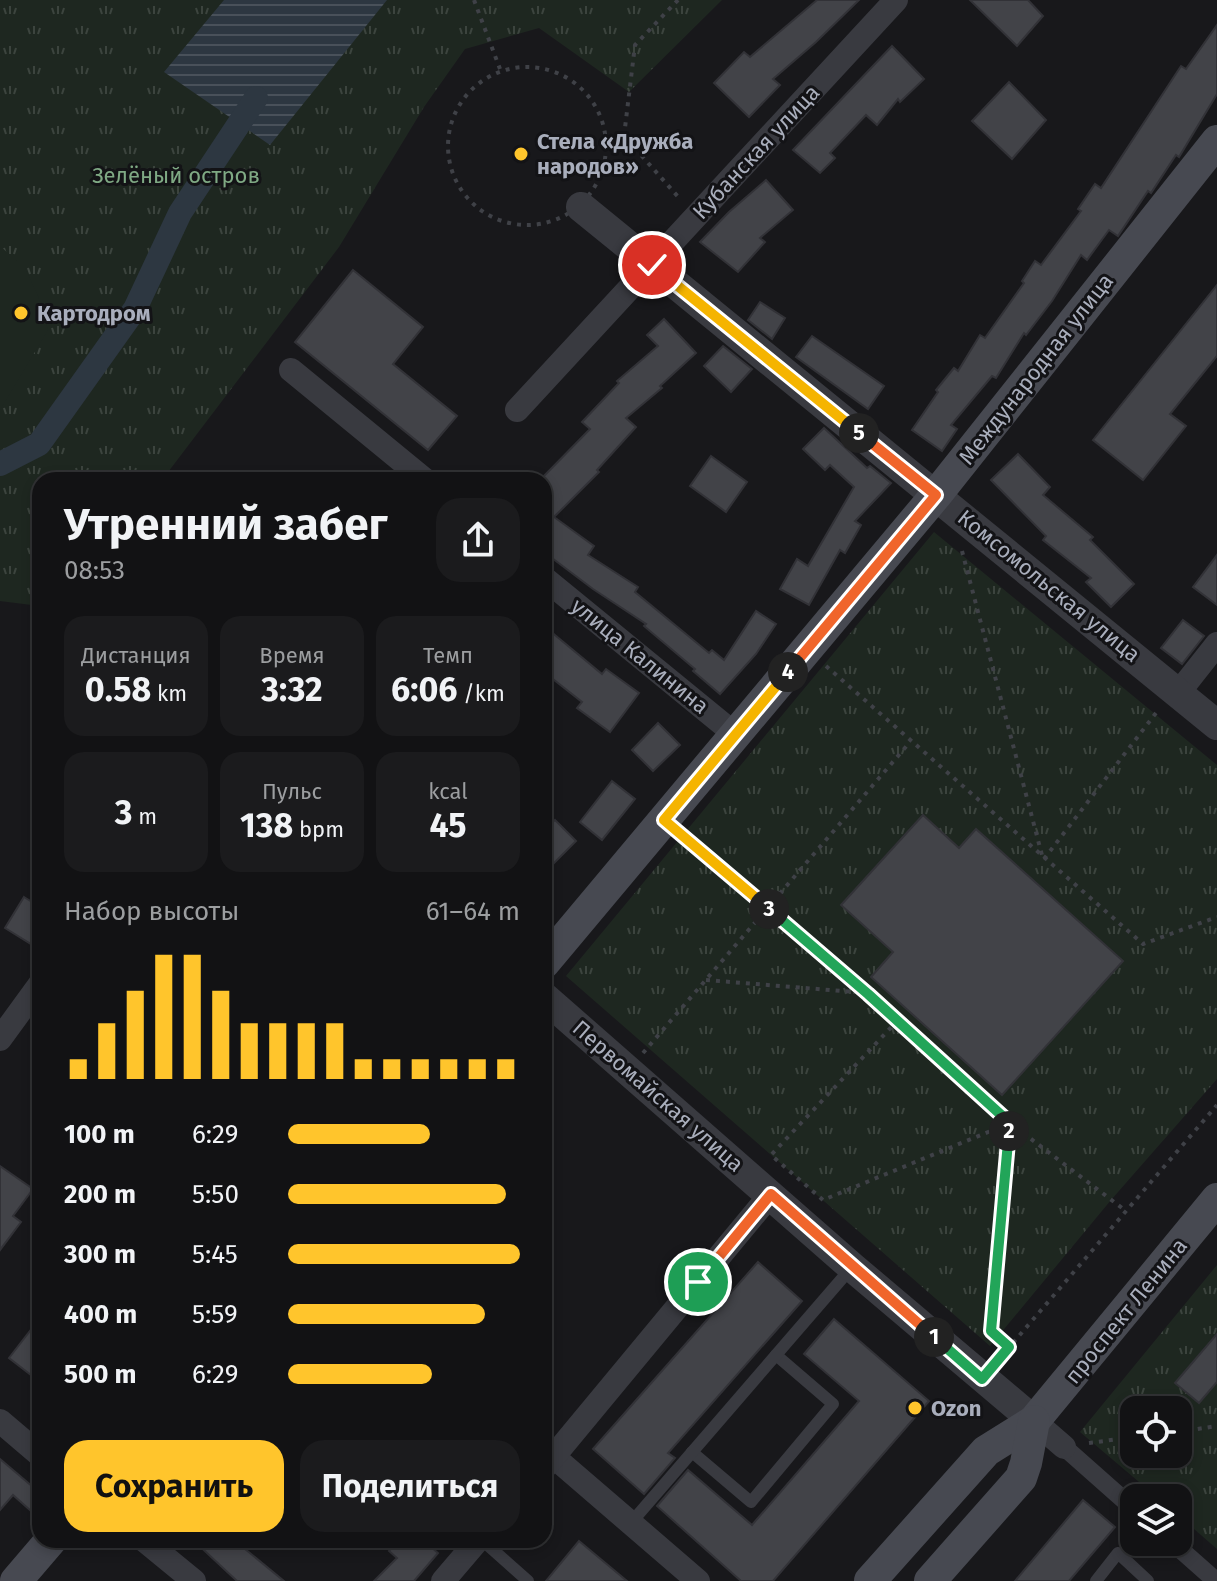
<!DOCTYPE html>
<html lang="ru">
<head>
<meta charset="utf-8">
<style>
  body { margin:0; font-family:"Fira Sans",sans-serif; background:#1b1b1d; color:#f1f3f6; height:100vh; display:flex; flex-direction:column; font-size:30px; white-space:nowrap }
  * { box-sizing:border-box; margin:0 }
  p { font-size:26px; color:#9c9ea0 }
  .icon { flex:none; width:44px; height:44px; fill:none; stroke:currentColor; stroke-width:2; stroke-linecap:round; stroke-linejoin:round }
  .map { position:relative; flex:1; overflow:hidden }
  .details { position:absolute; left:32px; top:472px; width:520px; height:1076px; display:flex; flex-direction:column; background:#121214; border-radius:24px; box-shadow:0 4px 12px #0003,0 0 0 2px #313234 }
  .details>* { flex:none }
  .buttons { position:absolute; left:1120px; top:1396px; display:grid; gap:16px }
  .buttons a { display:grid; place-items:center; width:72px; height:72px; border-radius:16px; background:#121214; box-shadow:0 4px 12px #0003,0 0 0 2px #313234; font-size:40px }
  .pin { position:absolute; display:grid; place-items:center; width:68px; height:68px; color:#fff; margin:-34px; border:4px solid #fff; border-radius:50%; box-shadow:0 2px 8px #0007 }
  .km { position:absolute; width:40px; height:40px; margin:-20px; border-radius:50%; background:#222; color:#fff; font-size:22px; line-height:40px; text-align:center }
  .round { display:grid; place-items:center; flex:none; width:84px; height:84px; border-radius:24px; background:#1b1b1d }
  .summary { display:flex; align-items:center; justify-content:space-between; height:136px; padding:0 32px }
  h1 { font-size:44px; font-weight:700; line-height:60px }
  .stats { display:grid; grid-template-columns:repeat(3,1fr); gap:12px; height:136px; padding:8px 32px }
  .stats div { display:grid; align-content:center; border-radius:20px; background:#1b1b1d; text-align:center }
  .stats b { font-size:34px; font-weight:700 }
  .stats small { font-size:22px; font-weight:400 }
  .stats p { font-size:22px }
  .chart { height:224px; padding:16px 32px }
  .chart p { display:flex; justify-content:space-between }
  .chart svg { width:100%; height:144px; margin-top:8px; stroke:#ffc52c; stroke-width:6 }
  .button { display:flex; gap:16px; margin-top:auto; padding:16px 32px }
  .button a { flex:1; height:92px; border-radius:24px; background:#ffc52c; color:#111; font-size:32px; font-weight:700; line-height:92px; text-align:center }
  .button a+a { background:#1b1b1d; color:#f1f3f6 }
  ul { padding:0 32px; list-style:none; font-size:26px }
  li { display:grid; grid-template-columns:128px 96px 1fr; align-items:center; height:60px }
  li i { height:20px; border-radius:10px; background:#ffc52c }
  .map>svg:first-child { display:block }
  .grass { fill:url(#grass-tufts); fill-rule:evenodd }
  .garden { fill:#1e2720 }
  .water { fill:url(#water-rules) }
  .lines { fill:none; stroke-linecap:round; stroke-linejoin:round }
  .canal { stroke:#2d3741; stroke-width:24 }
  .building { fill:#424348; stroke:#323237; stroke-width:2 }
  .path { stroke:#3f4147; stroke-width:4; stroke-dasharray:4 6; stroke-linecap:butt }
  .service { stroke:#393a40; stroke-width:12 }
  .pedestrian { stroke:#393a40; stroke-width:18 }
  .minor { stroke:#393a40; stroke-width:24 }
  .tertiary { stroke:#393a40; stroke-width:30 }
  .secondary { stroke:#474951; stroke-width:32 }
  .split-1-casing { stroke:#fff; stroke-width:16 }
  .split-2-casing { stroke:#fff; stroke-width:16 }
  .split-3-casing { stroke:#fff; stroke-width:16 }
  .split-4-casing { stroke:#fff; stroke-width:16 }
  .split-5-casing { stroke:#fff; stroke-width:16 }
  .split-6-casing { stroke:#fff; stroke-width:16 }
  .split-1 { stroke:#f0652b; stroke-width:10 }
  .split-2 { stroke:#22a559; stroke-width:10 }
  .split-3 { stroke:#22a559; stroke-width:10 }
  .split-4 { stroke:#f5b400; stroke-width:10 }
  .split-5 { stroke:#f0652b; stroke-width:10 }
  .split-6 { stroke:#f5b400; stroke-width:10 }
  .poi-dot { fill:#ffc52c; stroke:#131316; stroke-width:3 }
  .labels { text-anchor:middle; dominant-baseline:central; stroke-width:6; stroke-linejoin:round; paint-order:stroke }
  .poi-label { font-size:22px; font-weight:bold; fill:#a9aebc; stroke:#131316; text-anchor:start }
  .street-label { font-size:22px; fill:#a9aebc; stroke:#131316 }
  .park-label { font-size:22px; fill:#7fa984; stroke:#131316 }
</style>
</head>
<body>
<div class="map">
<svg width="1217" height="1581" viewBox="0 0 1217 1581">
  <defs>
    <pattern id="grass-tufts" width="24" height="20" patternUnits="userSpaceOnUse" patternTransform="scale(2)"><rect width="24" height="20" fill="#1e2720"/><path d="M3 7l-1-3M5 7V3M7 7l1-3M15 17l-1-3M17 17v-4M19 17l1-3" fill="none" stroke="#3c443e"/></pattern>
    <pattern id="water-rules" width="6" height="5" patternUnits="userSpaceOnUse" patternTransform="scale(2)"><rect width="6" height="5" fill="#2d3741"/><path d="M0 2.5h6" fill="none" stroke="#49515a"/></pattern>
  </defs>
  <rect width="100%" height="100%" fill="#18181b"/>
  <!-- grass -->
  <g class="grass">
    <polygon points="0,0 722,0 629,92 539,28 465,49 424,107 339,247 162,480 40,480 40,606 0,601"/>
    <polygon points="934,532 1217,765 1217,1079 1111,1200 990,1346 566,976"/>
    <path d="M1217 1265V1549L1178 1515V1498H1158L1080 1432ZM1134 1410H1178V1454H1134Z"/>
  </g>
  <!-- garden -->
  <polygon class="garden" points="0,246 25,268 38,296 48,330 0,410"/>
  <!-- water -->
  <polygon class="water" points="224,0 387,0 270,145 164,72"/>
  <g class="lines">
    <!-- canal -->
    <polyline class="canal" points="0,464 39,444 135,309 180,213 256,98"/>
  </g>
  <!-- building -->
  <g class="building">
    <polygon points="817,0 859,0 816,42 773,79 780,85 749,117 714,83 744,52 750,57"/>
    <polygon points="970,0 1028,0 1043,16 1017,46"/>
    <polygon points="1217,25 1217,94 1179,157 1176,155 1151,193 1148,191 1118,236 1109,230 1087,260 1081,255 1052,301 1026,335 1024,333 996,378 992,376 951,425 957,429 942,451 912,430 938,392 936,390 954,368 958,371 980,335 985,338 1024,283 1022,281 1035,261 1041,265 1081,211 1078,209 1095,184 1101,188 1181,66 1186,69"/>
    <polygon points="892,46 924,79 900,102 898,99 877,125 866,115 830,153 835,158 820,173 793,150"/>
    <polygon points="1009,82 1046,120 1012,159 972,121"/>
    <polygon points="766,180 793,210 760,238 765,242 738,272 700,242 729,212"/>
    <polygon points="353,270 423,327 393,364 457,416 428,450 295,342"/>
    <polygon points="1217,285 1217,356 1170,414 1186,426 1143,480 1093,440"/>
    <polygon points="760,302 785,318 772,339 748,320"/>
    <polygon points="664,319 696,353 660,386 662,388 626,418 636,427 597,470 599,472 554,517 594,546 588,555 638,587 635,592 709,653 712,650 724,660 756,611 776,624 756,654 720,694 693,671 695,669 644,626 646,624 593,589 544,552 544,476 590,429 582,422 619,383 617,381 658,346 647,335"/>
    <polygon points="812,336 884,386 868,409 796,357"/>
    <polygon points="723,346 752,369 731,392 704,366"/>
    <polygon points="824,428 867,468 870,466 891,483 855,521 861,525 845,553 840,550 809,605 780,589 797,559 808,566 854,487 830,465 825,470 803,449"/>
    <polygon points="1018,454 1050,487 1043,495 1093,537 1090,540 1134,584 1111,607 1086,582 1091,578 1043,540 1046,536 991,480"/>
    <polygon points="711,456 747,482 726,512 690,486"/>
    <polygon points="1217,555 1217,605 1193,587"/>
    <polygon points="1183,620 1204,636 1182,664 1161,648"/>
    <polygon points="544,626 602,674 606,669 639,693 610,732 577,708 582,702 544,672"/>
    <polygon points="658,723 680,745 653,771 632,750"/>
    <polygon points="612,781 635,799 602,840 580,822"/>
    <polygon points="923,815 959,848 976,829 1123,961 1002,1095 871,977 893,952 841,905"/>
    <polygon points="555,820 576,841 544,873 544,830"/>
    <polygon points="24,897 40,907 40,929 31,944 5,928"/>
    <polygon points="0,1166 33,1189 13,1216 21,1222 0,1250"/>
    <polygon points="758,1262 802,1301 668,1453 675,1458 644,1494 593,1449"/>
    <polygon points="40,1318 40,1382 9,1358"/>
    <polygon points="834,1319 929,1401 773,1581 741,1581 657,1506 688,1470 752,1525 859,1401 804,1354"/>
    <polygon points="1217,1334 1217,1382 1199,1403 1175,1383"/>
    <polygon points="0,1459 40,1493 40,1519 13,1495 0,1510"/>
    <polygon points="1083,1500 1115,1527 1069,1581 1015,1581"/>
    <polygon points="193,1540 234,1540 284,1581 237,1581"/>
    <polygon points="399,1540 423,1540 438,1553 414,1581 374,1581 397,1558 389,1551"/>
    <polygon points="579,1541 627,1581 546,1581"/>
  </g>
  <g class="lines">
    <!-- path -->
    <g class="path">
      <polyline points="474,0 500,69"/>
      <polyline points="678,0 635,45 624,136 681,200"/>
      <circle cx="527" cy="146" r="79"/>
      <polyline points="962,551 1043,859"/>
      <polyline points="826,666 1143,944 1217,917"/>
      <polyline points="684,837 868,994 1010,1123 1126,1211"/>
      <polyline points="1044,859 1159,709"/>
      <polyline points="706,980 867,993"/>
      <polyline points="898,1020 771,1155 823,1200 1010,1123 991,1331 1009,1347"/>
      <polyline points="643,1053 910,742"/>
      <polyline points="1000,1358 1217,1105"/>
      <polyline points="1178,1432 1217,1426"/>
      <polyline points="1089,1443 1134,1437"/>
    </g>
    <!-- service -->
    <g class="service">
      <polyline points="692,1452 751,1502 833,1404 776,1355"/>
      <polyline points="630,1524 852,1267"/>
      <polyline points="482,1540 528,1581"/>
      <polyline points="1096,1581 1118,1553 1148,1581"/>
    </g>
    <!-- pedestrian -->
    <g class="pedestrian">
      <polyline points="1064,1447 1134,1509"/>
      <polyline points="1172,1542 1216,1581"/>
    </g>
    <!-- minor -->
    <g class="minor">
      <polyline points="291,370 425,480"/>
      <polyline points="517,410 896,0"/>
      <polyline points="544,578 736,735"/>
      <polyline points="1179,692 1217,644"/>
      <polyline points="0,1039 40,984"/>
      <polyline points="0,1421 40,1455"/>
      <polyline points="1034,1421 1064,1447"/>
      <polyline points="554,1457 698,1581"/>
      <polyline points="544,1468 771,1194"/>
      <polyline points="144,1540 194,1581"/>
      <polyline points="443,1581 478,1540"/>
    </g>
    <!-- tertiary -->
    <g class="tertiary">
      <polyline points="581,207 1217,725"/>
      <polyline points="544,997 852,1267 1034,1421"/>
    </g>
    <!-- secondary -->
    <g class="secondary">
      <polyline points="544,963 936,495 1217,141"/>
      <polyline points="16,1581 51,1540"/>
      <polyline points="870,1581 986,1451 1034,1421 1217,1199"/>
      <polyline points="930,1581 1021,1478 1026,1463 1034,1421"/>
    </g>
  </g>
  <g class="lines">
    <!-- split-1 casing -->
    <g class="split-1-casing">
      <polyline id="split-1" points="698,1282 771,1194 934,1337"/>
    </g>
    <!-- split-2 casing -->
    <g class="split-2-casing">
      <polyline id="split-2" points="934,1337 982,1379 1009,1347 991,1331 1009,1131"/>
    </g>
    <!-- split-3 casing -->
    <g class="split-3-casing">
      <polyline id="split-3" points="769,909 868,994 1010,1123 1009,1131"/>
    </g>
    <!-- split-4 casing -->
    <g class="split-4-casing">
      <polyline id="split-4" points="769,909 664,820 788,672"/>
    </g>
    <!-- split-5 casing -->
    <g class="split-5-casing">
      <polyline id="split-5" points="788,672 936,495 859,433"/>
    </g>
    <!-- split-6 casing -->
    <g class="split-6-casing">
      <polyline id="split-6" points="652,265 859,433"/>
    </g>
    <!-- split-1 -->
    <use href="#split-1" class="split-1"/>
    <!-- split-2 -->
    <use href="#split-2" class="split-2"/>
    <!-- split-3 -->
    <use href="#split-3" class="split-3"/>
    <!-- split-4 -->
    <use href="#split-4" class="split-4"/>
    <!-- split-5 -->
    <use href="#split-5" class="split-5"/>
    <!-- split-6 -->
    <use href="#split-6" class="split-6"/>
  </g>
  <!-- markers -->
  <g class="poi-dot">
    <circle cx="521" cy="154" r="8"/>
    <circle cx="21" cy="313" r="8"/>
    <circle cx="915" cy="1408" r="8"/>
  </g>
  <g class="labels">
    <!-- poi labels -->
    <g class="poi-label">
      <text x="537" y="141">Стела «Дружба<tspan x="537" dy="25">народов»</tspan></text>
      <text x="37" y="313">Картодром</text>
      <text x="931" y="1408">Ozon</text>
    </g>
    <!-- street labels -->
    <g class="street-label">
      <text transform="translate(756 152) rotate(-47)">Кубанская улица</text>
      <text transform="translate(1036 369) rotate(-52)">Международная улица</text>
      <text transform="translate(1049 586) rotate(39)">Комсомольская улица</text>
      <text transform="translate(640 656) rotate(39)">улица Калинина</text>
      <text transform="translate(658 1096) rotate(41)">Первомайская улица</text>
      <text transform="translate(1126 1311) rotate(-51)">проспект Ленина</text>
    </g>
    <!-- park labels -->
    <g class="park-label">
      <text x="176" y="175">Зелёный остров</text>
    </g>
  </g>
</svg>
<div class="buttons">
<a><svg class="icon" aria-label="locate" viewBox="0 0 24 24"><circle cx="12" cy="12" r="6"/><path d="M12 2v4M12 18v4M2 12h4M18 12h4"/></svg></a>
<a><svg class="icon" aria-label="layers" viewBox="0 0 24 24"><path d="M12 4l9 5-9 5-9-5zM3 14l9 5 9-5"/></svg></a>
</div>
<div class="pin" style="left:698px;top:1282px;background:#1e9e55"><svg class="icon" aria-label="arrive" viewBox="0 0 24 24"><path d="M6 21V4h12l-3 4 3 4H6"/></svg></div>
<div class="pin" style="left:652px;top:265px;background:#d93025"><svg class="icon" aria-label="check" viewBox="0 0 24 24"><path d="M5 12l5 5 9-10"/></svg></div>
<b class="km" style="left:934px;top:1337px">1</b>
<b class="km" style="left:1009px;top:1131px">2</b>
<b class="km" style="left:769px;top:909px">3</b>
<b class="km" style="left:788px;top:672px">4</b>
<b class="km" style="left:859px;top:433px">5</b>
<section class="details">
<div class="summary"><div><h1>Утренний забег</h1><p>08:53</p></div><a class="round"><svg class="icon" aria-label="share" viewBox="0 0 24 24"><path d="M12 15V3M7 8l5-5 5 5M5 13v7h14v-7"/></svg></a></div>
<div class="stats">
<div><p>Дистанция</p><b>0.58<small> km</small></b></div>
<div><p>Время</p><b>3:32</b></div>
<div><p>Темп</p><b>6:06<small> /km</small></b></div>
</div>
<div class="stats">
<div><b>3<small> m</small></b></div>
<div><p>Пульс</p><b>138<small> bpm</small></b></div>
<div><p>kcal</p><b>45</b></div>
</div>
<div class="chart"><p><span>Набор высоты</span>61–64 m</p>
<svg viewBox="0 0 160 44" preserveAspectRatio="none"><path d="M5 44V38M15 44V27M25 44V17M35 44V6M45 44V6M55 44V17M65 44V27M75 44V27M85 44V27M95 44V27M105 44V38M115 44V38M125 44V38M135 44V38M145 44V38M155 44V38"/></svg>
</div>
<ul>
<li><b>100 m</b>6:29<i style="width:61%"></i></li>
<li><b>200 m</b>5:50<i style="width:94%"></i></li>
<li><b>300 m</b>5:45<i style="width:100%"></i></li>
<li><b>400 m</b>5:59<i style="width:85%"></i></li>
<li><b>500 m</b>6:29<i style="width:62%"></i></li>
</ul>
<div class="button"><a>Сохранить</a><a>Поделиться</a></div>
</section>
</div>
</body>
</html>
